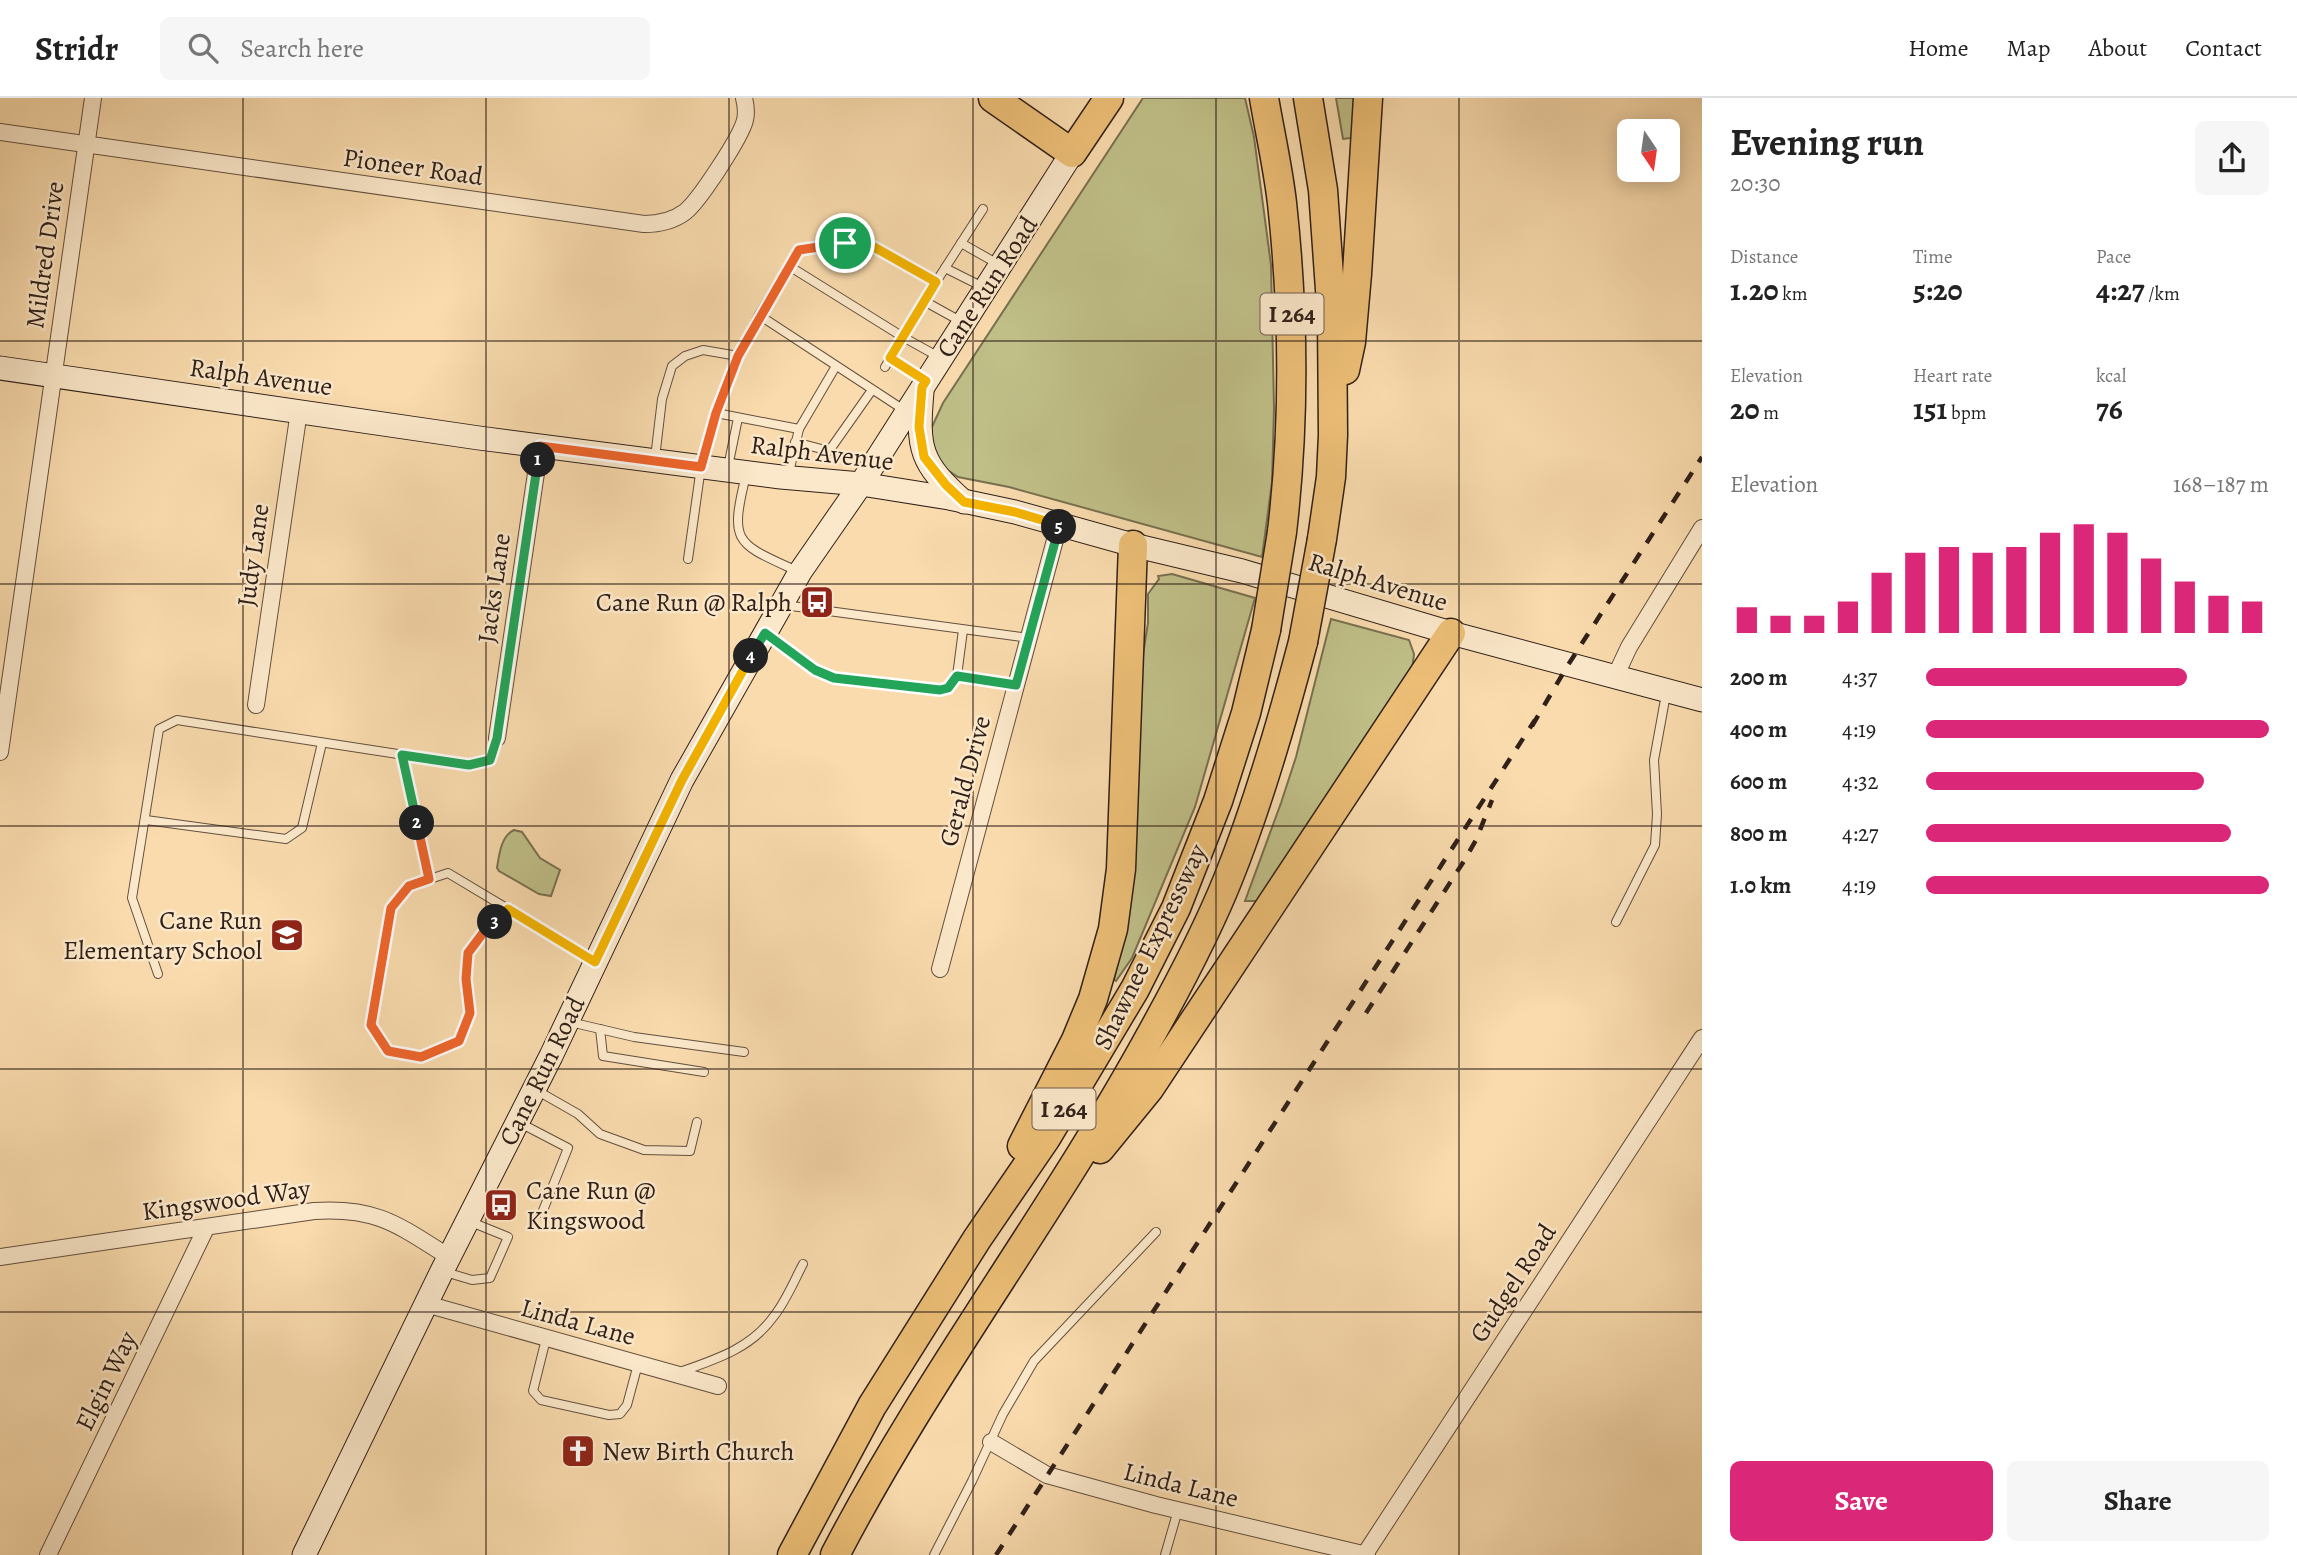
<!DOCTYPE html>
<html lang="en">
<head>
<meta charset="utf-8">
<style>
  body { margin:0; font-family:Alegreya,serif; background:#f6f6f6; color:#222; height:100vh; display:flex; flex-direction:column; font-size:26px; white-space:nowrap }
  * { box-sizing:border-box; margin:0 }
  p { font-size:23px; color:#767676 }
  .icon { flex:none; width:38px; height:38px; fill:none; stroke:currentColor; stroke-width:2; stroke-linecap:round; stroke-linejoin:round }
  .map { position:relative; flex:1; overflow:hidden }
  .details { display:flex; flex-direction:column; background:#fff; width:595px }
  .details>* { flex:none }
  .needle { width:46px; rotate:167deg }
  .buttons { position:absolute; left:1617px; top:21px; display:grid; gap:14px }
  .buttons a { display:grid; place-items:center; width:63px; height:63px; border-radius:10px; background:#fff; box-shadow:0 4px 18px #0003; font-size:35px }
  .pin { position:absolute; display:grid; place-items:center; width:60px; height:60px; color:#fff; margin:-30px; border:4px solid #fff; border-radius:50%; box-shadow:0 2px 7px #0007 }
  .km { position:absolute; width:35px; height:35px; margin:-18px; border-radius:50%; background:#222; color:#fff; font-size:19px; line-height:35px; text-align:center }
  .round { display:grid; place-items:center; flex:none; width:74px; height:74px; border-radius:10px; background:#f6f6f6 }
  .summary { display:flex; align-items:center; justify-content:space-between; height:119px; padding:0 28px }
  h1 { font-size:38px; font-weight:700; line-height:52px }
  .figures { display:grid; grid-template-columns:repeat(3,1fr); gap:10px; height:119px; padding:7px 28px }
  .figures div { display:grid; align-content:center }
  .figures b { font-size:30px; font-weight:700 }
  .figures small { font-size:19px; font-weight:400 }
  .figures p { font-size:19px }
  .chart { height:196px; padding:14px 28px }
  .chart p { display:flex; justify-content:space-between }
  .chart svg { width:100%; height:126px; margin-top:7px; stroke:#db2777; stroke-width:6 }
  .primary-button { display:flex; gap:14px; margin-top:auto; padding:14px 28px }
  .primary-button a { flex:1; height:80px; border-radius:10px; background:#db2777; color:#fff; font-size:28px; font-weight:700; line-height:80px; text-align:center }
  .primary-button a+a { background:#f6f6f6; color:#222 }
  ul { padding:0 28px; list-style:none; font-size:23px }
  li { display:grid; grid-template-columns:112px 84px 1fr; align-items:center; height:52px }
  li i { height:18px; border-radius:9px; background:#db2777 }
  header { display:flex; align-items:center; gap:42px; box-sizing:border-box; height:98px; padding:0 35px; background:#fff; border-bottom:2px solid #e0e0e0 }
  header strong { font-size:33px }
  nav { display:flex; gap:38px; margin-inline-start:auto; font-size:24px }
  .search { width:490px; height:63px; background:#f6f6f6; display:flex; align-items:center; gap:18px; box-sizing:border-box; padding:0 24px; border-radius:10px; color:#767676; font-size:26px }
  main { display:flex; flex:1; min-height:0 }
  .map>svg:first-child { display:block }
  .green { fill:#c0bf88; stroke:#787050; stroke-width:2 }
  .lines { fill:none; stroke-linecap:round; stroke-linejoin:round }
  .lane-casing { stroke:#634f3e; stroke-width:10 }
  .street-casing { stroke:#634f3e; stroke-width:18 }
  .secondary-casing { stroke:#312019; stroke-width:25 }
  .highway-casing { stroke:#312019; stroke-width:31 }
  .lane { stroke:#fbe8ca; stroke-width:8 }
  .street { stroke:#fbe8ca; stroke-width:16 }
  .secondary { stroke:#fbe8ca; stroke-width:23 }
  .highway { stroke:#ecbe76; stroke-width:28 }
  .rail { stroke:#312019; stroke-width:4.5; stroke-dasharray:12 12; stroke-linecap:butt }
  .highway-bridge-casing { stroke:#312019; stroke-width:31; stroke-linecap:butt }
  .highway-bridge { stroke:#ecbe76; stroke-width:28 }
  .split-1-casing { stroke:#fff; stroke-width:14 }
  .split-2-casing { stroke:#fff; stroke-width:14 }
  .split-3-casing { stroke:#fff; stroke-width:14 }
  .split-4-casing { stroke:#fff; stroke-width:14 }
  .split-5-casing { stroke:#fff; stroke-width:14 }
  .split-6-casing { stroke:#fff; stroke-width:14 }
  .split-1 { stroke:#f0652b; stroke-width:9 }
  .split-2 { stroke:#22a559; stroke-width:9 }
  .split-3 { stroke:#f0652b; stroke-width:9 }
  .split-4 { stroke:#f5b400; stroke-width:9 }
  .split-5 { stroke:#22a559; stroke-width:9 }
  .split-6 { stroke:#f5b400; stroke-width:9 }
  .grid { fill:none; stroke:#312019; stroke-width:2; stroke-opacity:0.55 }
  .labels { text-anchor:middle; dominant-baseline:central; stroke-width:5; stroke-linejoin:round; paint-order:stroke }
  .shield { fill:#fbe8ca; stroke:#6e5c4e; stroke-width:2 }
  .shield-label { font-size:24px; font-weight:bold; fill:#312019 }
  .street-label { font-size:26px; fill:#312019; stroke:#fbe8ca }
  .poi-label { font-size:26px; fill:#312019; stroke:#fbe8ca; text-anchor:end }
</style>
</head>
<body>
<header>
<strong>Stridr</strong>
<div class="search"><svg class="icon" aria-label="search" viewBox="0 0 24 24"><circle cx="10" cy="10" r="6"/><path d="M15 15l6 6"/></svg>Search here</div>
<nav><a>Home</a><a>Map</a><a>About</a><a>Contact</a></nav>
</header>
<main>
<div class="map">
<svg width="1702" height="1457" viewBox="0 0 1702 1457">
  <rect width="100%" height="100%" fill="#f9dbad"/>
  <filter id="stains"><feTurbulence type="fractalNoise" baseFrequency=".00286" numOctaves="4"/><feColorMatrix values="0 0 0 0 .2 0 0 0 0 .09 0 0 0 0 .02 0 0 0 .5 -.17"/></filter>
  <radialGradient id="worn" r=".72"><stop offset=".6" stop-color="#630" stop-opacity="0"/><stop offset="1" stop-color="#630" stop-opacity=".3"/></radialGradient>
  <!-- green -->
  <g class="green">
    <polygon points="1143,0 1245,0 1254,39 1271,167 1274,310 1272,384 1262,459 1009,389 958,379 943,369 932,351 931,331 943,305"/>
    <polygon points="1336,0 1361,0 1358,39 1343,41"/>
    <polygon points="1172,476 1255,500 1195,709 1132,860 1116,883 1114,882 1125,834 1141,570 1148,525 1148,496 1159,481 1158,478"/>
    <polygon points="1331,521 1409,542 1414,556 1412,572 1259,803 1245,803 1281,705 1296,659"/>
    <path d="M514 732 522 734 540 760 560 772 551 798 539 796 499 773 497 770C499 757 501 738 514 732Z"/>
  </g>
  <g class="lines">
    <!-- lane casing -->
    <g class="lane-casing">
      <g id="lane">
        <polyline points="961,145 998,166"/>
        <polyline points="789,168 903,239 939,259"/>
        <polyline points="945,170 983,189"/>
        <polyline points="924,203 962,224"/>
        <polyline points="759,217 799,151 845,145 874,149 936,184 983,111"/>
        <polyline points="890,260 923,281"/>
        <polyline points="836,268 799,331 716,315 738,258 759,217 904,312"/>
        <polyline points="885,269 936,184"/>
        <polyline points="795,344 829,353 872,292"/>
        <polyline points="655,360 662,301 672,268 685,258 703,252 738,258"/>
        <polyline points="728,369 738,320"/>
        <path d="M746 377C729 446 736 445 797 473"/>
        <polyline points="788,379 799,331"/>
        <polyline points="688,461 701,369 716,315"/>
        <polyline points="784,507 1029,540"/>
        <polyline points="963,532 957,578 1016,587"/>
        <polyline points="767,537 815,572 834,580 940,592 948,590 957,578"/>
        <polyline points="402,657 429,781"/>
        <polyline points="146,722 286,741 302,730 322,645"/>
        <polyline points="508,811 483,834 468,855 466,881 470,915 459,943 421,959 389,953 371,927 391,810 409,788 448,775 593,862"/>
        <polyline points="1616,824 1655,747 1657,716 1654,662 1666,596"/>
        <polyline points="158,876 132,800 159,631 177,622 469,667 490,662 497,640"/>
        <polyline points="570,924 634,939 744,954"/>
        <polyline points="600,931 603,958 704,974"/>
        <polyline points="536,992 578,1016 600,1036 644,1052 690,1053 697,1024"/>
        <polyline points="520,1025 568,1050 542,1115"/>
        <polyline points="445,1174 472,1182 490,1180 508,1139 471,1124"/>
        <polyline points="546,1241 533,1293 541,1302 609,1317 620,1316 627,1307 638,1266"/>
        <path d="M677 1275C714 1262 751 1251 774 1218 786 1203 794 1183 803 1166"/>
        <polyline points="934,1457 972,1383 1003,1316 1034,1263 1156,1134"/>
        <polyline points="1165,1457 1178,1412"/>
      </g>
    </g>
    <!-- street casing -->
    <g class="street-casing">
      <g id="street">
        <path d="M0 34 644 126C659 126 673 123 685 114 699 103 741 39 745 22 747 14 746 8 744 0"/>
        <polyline points="1615,579 1629,549 1702,430"/>
        <polyline points="256,607 299,313"/>
        <polyline points="497,640 540,348"/>
        <polyline points="0,654 93,0"/>
        <polyline points="940,871 1059,427"/>
        <path d="M0 1159 314 1113C377 1109 398 1127 449 1159"/>
        <polyline points="426,1206 718,1288"/>
        <polyline points="991,1344 1047,1377 1156,1407 1367,1457"/>
        <polyline points="1365,1456 1702,940"/>
        <polyline points="48,1457 206,1130"/>
      </g>
    </g>
    <!-- secondary casing -->
    <g class="secondary-casing">
      <g id="secondary">
        <polyline points="0,270 479,340 781,379 861,386 949,400 1015,414 1133,447 1242,473 1451,535 1702,602"/>
        <path d="M922 294C917 351 920 365 964 404"/>
        <polyline points="304,1457 442,1173 551,958 682,682 800,474 861,386 1072,55"/>
      </g>
    </g>
    <!-- highway casing -->
    <g class="highway-casing">
      <g id="highway">
        <polyline points="993,0 1072,55 1109,0"/>
        <path d="M1264 0C1270 35 1278 70 1282 105 1294 215 1295 324 1282 434"/>
        <polyline points="1308,0 1323,92 1332,220 1333,337 1331,379 1322,441"/>
        <polyline points="1345,272 1351,244 1357,176 1368,0"/>
        <polyline points="1022,1048 1076,942 1093,901 1113,831 1121,771 1133,447"/>
        <polyline points="1100,1051 1149,991 1451,535"/>
        <polyline points="792,1457 872,1308 977,1141 1046,1040 1135,891 1176,810 1218,703 1246,615 1266,532"/>
        <path d="M835 1457C928 1278 1051 1118 1148 942 1177 890 1206 836 1228 781 1259 704 1282 624 1303 544"/>
      </g>
    </g>
    <!-- lane -->
    <use href="#lane" class="lane"/>
    <!-- street -->
    <use href="#street" class="street"/>
    <!-- secondary -->
    <use href="#secondary" class="secondary"/>
    <!-- highway -->
    <use href="#highway" class="highway"/>
    <!-- rail -->
    <g class="rail">
      <polyline points="1532,628 1568,567 1702,359"/>
      <polyline points="1366,915 1464,763 1476,742 1492,702"/>
      <polyline points="996,1457 1535,622"/>
    </g>
    <!-- highway-bridge casing -->
    <g class="highway-bridge-casing">
      <g id="highway-bridge">
        <polyline points="1266,532 1282,434"/>
        <polyline points="1303,544 1322,441"/>
      </g>
    </g>
    <!-- highway-bridge -->
    <use href="#highway-bridge" class="highway-bridge"/>
  </g>
  <g class="lines">
    <!-- split-1 casing -->
    <g class="split-1-casing">
      <polyline id="split-1" points="538,362 540,348 701,369 716,315 738,258 799,152 845,145"/>
    </g>
    <!-- split-2 casing -->
    <g class="split-2-casing">
      <polyline id="split-2" points="417,725 402,657 469,667 490,662 497,640 538,362"/>
    </g>
    <!-- split-3 casing -->
    <g class="split-3-casing">
      <polyline id="split-3" points="417,725 429,781 409,788 391,810 371,927 388,953 421,959 459,943 470,915 466,881 468,855 483,835 495,824"/>
    </g>
    <!-- split-4 casing -->
    <g class="split-4-casing">
      <polyline id="split-4" points="495,824 508,811 595,864 682,682 751,558"/>
    </g>
    <!-- split-5 casing -->
    <g class="split-5-casing">
      <polyline id="split-5" points="751,558 765,535 815,572 834,580 940,592 948,590 957,578 1016,587 1059,429"/>
    </g>
    <!-- split-6 casing -->
    <g class="split-6-casing">
      <polyline id="split-6" points="845,145 874,149 936,184 890,260 926,283 922,289 919,329 924,359 946,387 964,404 1015,414 1059,427 1059,429"/>
    </g>
    <!-- split-1 -->
    <use href="#split-1" class="split-1"/>
    <!-- split-2 -->
    <use href="#split-2" class="split-2"/>
    <!-- split-3 -->
    <use href="#split-3" class="split-3"/>
    <!-- split-4 -->
    <use href="#split-4" class="split-4"/>
    <!-- split-5 -->
    <use href="#split-5" class="split-5"/>
    <!-- split-6 -->
    <use href="#split-6" class="split-6"/>
  </g>
  <!-- grid -->
  <path class="grid" d="M243 0V1457M486 0V1457M729 0V1457M973 0V1457M1216 0V1457M1459 0V1457M0 243H1702M0 486H1702M0 728H1702M0 971H1702M0 1214H1702"/>
  <!-- icons -->
  <defs>
    <g id="bus-square" transform="scale(1.75)"><rect x="-9" y="-9" width="18" height="18" rx="4" fill="#8f2418" stroke="#fbe8ca"/><path d="M-5-6H5V4H4V6H2V4H-2V6H-4V4H-5ZM-3.5-4V0h7V-4ZM-3.5 1.2v1.5H-2V1.2ZM2 1.2v1.5H3.5V1.2Z" fill="#fff"/></g>
    <g id="school-square" transform="scale(1.75)"><rect x="-9" y="-9" width="18" height="18" rx="4" fill="#8f2418" stroke="#fbe8ca"/><path d="M0-5L7-2L0 1L-7-2ZM-4 1L0 2.5L4 1V4Q0 6-4 4Z" fill="#fff"/></g>
    <g id="church-square" transform="scale(1.75)"><rect x="-9" y="-9" width="18" height="18" rx="4" fill="#8f2418" stroke="#fbe8ca"/><path d="M-1.2-6h2.4v3.5h3.3v2.4h-3.3V6h-2.4V-.1h-3.3v-2.4h3.3Z" fill="#fff"/></g>
  </defs>
  <g fill-rule="evenodd">
    <use href="#bus-square" x="817" y="504"/>
    <use href="#school-square" x="287" y="837"/>
    <use href="#bus-square" x="501" y="1107"/>
    <use href="#church-square" x="578" y="1353"/>
  </g>
  <g class="labels">
    <!-- shield labels -->
    <g class="shield">
      <rect x="1260.5" y="195.5" width="63" height="41" rx="5"/>
      <rect x="1032.5" y="990.5" width="63" height="41" rx="5"/>
    </g>
    <g class="shield-label">
      <text x="1292" y="216">I 264</text>
      <text x="1064" y="1011">I 264</text>
    </g>
    <!-- street labels -->
    <g class="street-label">
      <text transform="translate(413 69) rotate(8)">Pioneer Road</text>
      <text transform="translate(45 157) rotate(-82)">Mildred Drive</text>
      <text transform="translate(987 189) rotate(-57)">Cane Run Road</text>
      <text transform="translate(261 279) rotate(8)">Ralph Avenue</text>
      <text transform="translate(822 355) rotate(7)">Ralph Avenue</text>
      <text transform="translate(253 457) rotate(-82)">Judy Lane</text>
      <text transform="translate(1378 484) rotate(17)">Ralph Avenue</text>
      <text transform="translate(494 490) rotate(-82)">Jacks Lane</text>
      <text transform="translate(965 683) rotate(-75)">Gerald Drive</text>
      <text transform="translate(1150 849) rotate(-64)">Shawnee Expressway</text>
      <text transform="translate(542 973) rotate(-64)">Cane Run Road</text>
      <text transform="translate(226 1102) rotate(-8)">Kingswood Way</text>
      <text transform="translate(1513 1185) rotate(-57)">Gudgel Road</text>
      <text transform="translate(578 1224) rotate(15)">Linda Lane</text>
      <text transform="translate(106 1283) rotate(-64)">Elgin Way</text>
      <text transform="translate(1181 1387) rotate(14)">Linda Lane</text>
    </g>
    <!-- poi labels -->
    <g class="poi-label">
      <text x="792" y="504">Cane Run @ Ralph</text>
      <text x="262" y="822">Cane Run<tspan x="262" dy="30">Elementary School</tspan></text>
      <text x="526" y="1092" text-anchor="start">Cane Run @<tspan x="526" dy="30">Kingswood</tspan></text>
      <text x="602" y="1353" text-anchor="start">New Birth Church</text>
    </g>
  </g>
  <rect width="100%" height="100%" filter="url(#stains)"/>
  <rect width="100%" height="100%" fill="url(#worn)"/>
</svg>
<div class="buttons">
<a><svg class="needle" viewBox="-14 -14 28 28"><path d="M0-13l5 13h-10z" fill="#e53935"/><path d="M0 13l5-13h-10z" fill="#767676"/></svg></a>
</div>
<div class="pin" style="left:845px;top:145px;background:#1e9e55"><svg class="icon" aria-label="arrive" viewBox="0 0 24 24"><path d="M6 21V4h12l-3 4 3 4H6"/></svg></div>
<b class="km" style="left:538px;top:362px">1</b>
<b class="km" style="left:417px;top:725px">2</b>
<b class="km" style="left:495px;top:824px">3</b>
<b class="km" style="left:751px;top:558px">4</b>
<b class="km" style="left:1059px;top:429px">5</b>
</div>
<section class="details">
<div class="summary"><div><h1>Evening run</h1><p>20:30</p></div><a class="round"><svg class="icon" aria-label="share" viewBox="0 0 24 24"><path d="M12 15V3M7 8l5-5 5 5M5 13v7h14v-7"/></svg></a></div>
<div class="figures">
<div><p>Distance</p><b>1.20<small> km</small></b></div>
<div><p>Time</p><b>5:20</b></div>
<div><p>Pace</p><b>4:27<small> /km</small></b></div>
</div>
<div class="figures">
<div><p>Elevation</p><b>20<small> m</small></b></div>
<div><p>Heart rate</p><b>151<small> bpm</small></b></div>
<div><p>kcal</p><b>76</b></div>
</div>
<div class="chart"><p><span>Elevation</span>168–187 m</p>
<svg viewBox="0 0 160 44" preserveAspectRatio="none"><path d="M5 44V35M15 44V38M25 44V38M35 44V33M45 44V23M55 44V16M65 44V14M75 44V16M85 44V14M95 44V9M105 44V6M115 44V9M125 44V18M135 44V26M145 44V31M155 44V33"/></svg>
</div>
<ul>
<li><b>200 m</b>4:37<i style="width:76%"></i></li>
<li><b>400 m</b>4:19<i style="width:100%"></i></li>
<li><b>600 m</b>4:32<i style="width:81%"></i></li>
<li><b>800 m</b>4:27<i style="width:89%"></i></li>
<li><b>1.0 km</b>4:19<i style="width:100%"></i></li>
</ul>
<div class="primary-button"><a>Save</a><a>Share</a></div>
</section>
</main>
</body>
</html>
